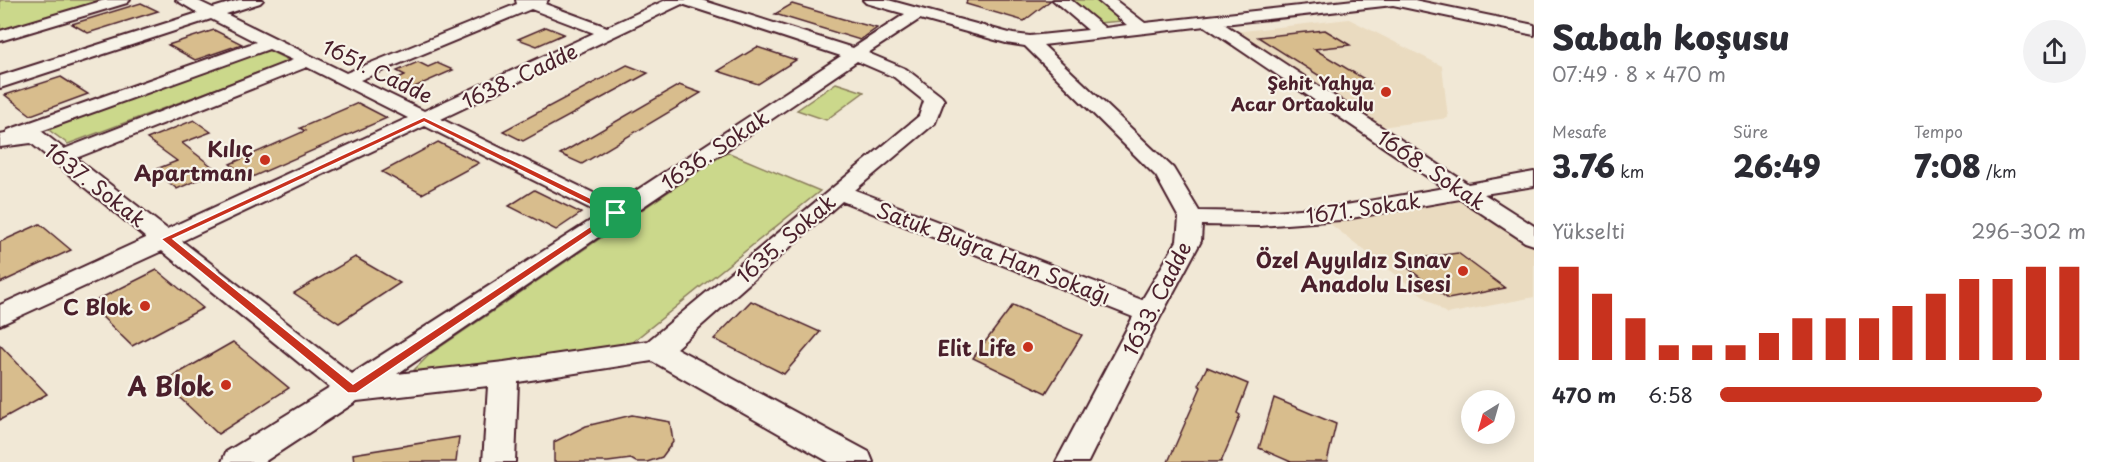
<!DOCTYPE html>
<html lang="tr">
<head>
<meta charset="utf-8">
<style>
  body { margin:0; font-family:"Playpen Sans",sans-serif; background:#f2f2f3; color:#2b2b33; height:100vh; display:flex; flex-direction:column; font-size:22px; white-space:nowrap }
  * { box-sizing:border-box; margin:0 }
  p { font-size:20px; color:#7c7c81 }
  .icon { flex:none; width:33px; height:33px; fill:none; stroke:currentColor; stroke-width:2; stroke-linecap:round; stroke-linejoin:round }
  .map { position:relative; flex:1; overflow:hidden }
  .sheet { display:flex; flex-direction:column; background:#fff; width:570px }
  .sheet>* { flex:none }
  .needle { width:39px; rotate:217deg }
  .tools { position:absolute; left:1461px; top:390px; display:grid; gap:12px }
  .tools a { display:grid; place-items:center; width:54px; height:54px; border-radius:50%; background:#fff; box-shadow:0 3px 15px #0003; font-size:30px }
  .pin { position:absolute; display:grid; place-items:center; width:51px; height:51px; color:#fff; margin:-26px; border-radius:12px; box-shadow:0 3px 9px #0006 }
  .round { display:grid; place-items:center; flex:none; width:63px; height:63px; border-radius:32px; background:#f2f2f3 }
  .summary { display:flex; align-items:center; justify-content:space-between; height:102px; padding:0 18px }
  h1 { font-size:33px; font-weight:800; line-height:45px }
  .stats { display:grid; grid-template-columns:repeat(3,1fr); gap:9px; height:102px; padding:6px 18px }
  .stats div { display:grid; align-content:center }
  .stats b { font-size:30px; font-weight:800 }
  .stats small { font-size:16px; font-weight:400 }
  .stats p { font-size:16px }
  .chart { height:168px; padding:12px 18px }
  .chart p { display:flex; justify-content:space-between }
  .chart svg { width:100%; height:108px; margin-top:6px; stroke:#c8321e; stroke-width:6 }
  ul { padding:0 18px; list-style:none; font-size:20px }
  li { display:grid; grid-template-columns:96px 72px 1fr; align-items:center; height:45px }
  li i { height:15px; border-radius:8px; background:#c8321e }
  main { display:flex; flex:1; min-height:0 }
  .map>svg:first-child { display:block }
  .built { fill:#eadbc0 }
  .green { fill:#cbd88b; stroke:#8a7c5b; stroke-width:1.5 }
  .building { fill:#d8bd8d; stroke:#4a1f2b; stroke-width:1.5 }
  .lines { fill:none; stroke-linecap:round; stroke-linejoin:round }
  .minor-casing { stroke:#4a1f2b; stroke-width:4 }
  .minor { fill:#f7f3e8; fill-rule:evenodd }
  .route { fill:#c8321e; stroke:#fff; stroke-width:1.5; fill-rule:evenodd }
  .poi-dot { fill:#c8321e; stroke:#f7f3e8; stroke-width:2 }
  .labels { text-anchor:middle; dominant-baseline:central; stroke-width:4.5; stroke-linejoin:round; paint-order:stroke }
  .far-poi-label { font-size:18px; font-weight:bold; fill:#4a1f2b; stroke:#f7f3e8; text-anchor:end }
  .street-label { font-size:21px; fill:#4a1f2b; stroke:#f7f3e8 }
  .poi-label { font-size:21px; font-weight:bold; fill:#4a1f2b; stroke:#f7f3e8; text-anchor:end }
  .near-poi-label { font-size:26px; font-weight:bold; fill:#4a1f2b; stroke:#f7f3e8; text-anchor:end }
</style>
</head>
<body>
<main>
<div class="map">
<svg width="1534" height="462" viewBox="0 0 1534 462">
  <rect width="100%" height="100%" fill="#f1e8d6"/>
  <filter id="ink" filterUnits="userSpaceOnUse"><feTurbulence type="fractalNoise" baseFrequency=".0167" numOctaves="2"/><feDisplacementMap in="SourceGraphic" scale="12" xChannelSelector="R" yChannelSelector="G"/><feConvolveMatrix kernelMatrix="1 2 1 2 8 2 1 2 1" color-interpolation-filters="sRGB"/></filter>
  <g filter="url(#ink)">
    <!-- built -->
    <g class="built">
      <polygon points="1349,19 1442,66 1448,118 1381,127 1234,32"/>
      <polygon points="1467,200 1534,245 1534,297 1447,314 1329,223"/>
    </g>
    <!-- green -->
    <g class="green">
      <polygon points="0,0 108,0 0,31"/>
      <polygon points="1070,0 1098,0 1124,21 1097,23"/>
      <polygon points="260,46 290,61 68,144 42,125"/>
      <polygon points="836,83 864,92 826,120 797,110"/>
      <polygon points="727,152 820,191 626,347 415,378 414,370 430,354"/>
    </g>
    <!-- building -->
    <g class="building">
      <polygon points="967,0 1051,0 1024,21 966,4"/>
      <polygon points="141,3 158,11 88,33 72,24"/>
      <polygon points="792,4 850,21 877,28 860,40 775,14"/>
      <polygon points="546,27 564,34 537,46 518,39"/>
      <polygon points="214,30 242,44 195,60 168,45"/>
      <polygon points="1325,30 1350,45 1314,49 1371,83 1337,87 1258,37"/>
      <polygon points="757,47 796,60 758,84 718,71"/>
      <polygon points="418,62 428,67 437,63 453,70 410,89 392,81 405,75 397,71"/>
      <polygon points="627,65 648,73 523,141 503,131"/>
      <polygon points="61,77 88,94 31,115 5,95"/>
      <polygon points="679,85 701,93 582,164 560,154"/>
      <polygon points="358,103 387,118 250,178 230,164 305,131 300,128"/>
      <polygon points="194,120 211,132 182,143 218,171 177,189 154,170 177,161 147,139"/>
      <polygon points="438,142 479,163 422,194 382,172"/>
      <polygon points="534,190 581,213 556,230 509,206"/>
      <polygon points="40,224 71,250 0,283 0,242"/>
      <polygon points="1458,253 1505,288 1448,299 1399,261"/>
      <polygon points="355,257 400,283 339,323 294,293"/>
      <polygon points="157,270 203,308 132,346 89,304"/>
      <polygon points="751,301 820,332 784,374 714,339"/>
      <polygon points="1013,305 1082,335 1046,393 973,358"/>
      <polygon points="233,342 289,388 218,434 163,382"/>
      <polygon points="0,345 47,394 0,420"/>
      <polygon points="1207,367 1248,384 1237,413 1240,415 1232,436 1221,462 1168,462 1201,387 1198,385"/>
      <polygon points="1274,398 1336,424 1327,462 1291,462 1259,448"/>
      <polygon points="632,415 670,422 673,442 662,457 647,462 636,462 631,459 608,462 554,462 554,442 586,426"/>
      <polygon points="459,437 456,462 354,462 353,454"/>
    </g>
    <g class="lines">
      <!-- minor casing -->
      <g class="minor-casing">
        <g id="minor">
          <polygon points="105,0 130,0 127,3 0,41 0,31"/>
          <path d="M176 0H196L213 8 239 0H263L260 3 226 14 346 73 517 4 516 0H548L545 4 607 27 666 0H701L853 48 905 14 866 3 863 0H888L1013 34 1030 36 1088 30 1053 0H1071L1105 28 1127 25 1097 0H1115L1145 23 1354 0H1414L1534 25V35L1393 5 1224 24 1468 184 1534 172V186L1484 194 1534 226V245L1525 242 1460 199 1340 220 1260 226 1202 225 1201 241 1157 323 1088 462H1056L1133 317 842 201 676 348 869 452 873 462H829L652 361 518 382 515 462H483L488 386 357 401 264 462H222L226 452 330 388 162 251 0 325V305L146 238 31 143 0 147V135L5 134 8 130 256 42 211 19 0 88V76L198 13ZM682 4 841 56 616 204 441 119ZM531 9 594 33 424 111 360 80ZM920 19 1006 43 1025 46 1156 176 1179 218 1177 241 1142 300 855 190 935 123 944 100 941 96 906 69 868 53ZM1205 26 1444 188 1340 206 1260 212 1199 211 1173 168 1043 45ZM269 49 293 60 64 149 41 131ZM857 61 894 77 924 101 919 116 648 341 504 362 397 374ZM307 67 408 118 167 229 76 158ZM425 126 601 214 352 374 182 241Z"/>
        </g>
      </g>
      <!-- minor -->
      <use href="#minor" class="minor"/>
    </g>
  </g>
  <!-- route -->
  <path class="route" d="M424 117 621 213 356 393H348L161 239ZM424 122 609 214 353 384 173 239Z"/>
  <!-- markers -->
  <g class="poi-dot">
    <circle cx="1386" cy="92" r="6"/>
    <circle cx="265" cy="160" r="6"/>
    <circle cx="1463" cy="271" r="6"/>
    <circle cx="145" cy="306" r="6"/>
    <circle cx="1028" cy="347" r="6"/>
    <circle cx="226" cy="385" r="6"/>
  </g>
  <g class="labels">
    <!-- far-poi labels -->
    <g class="far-poi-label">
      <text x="1374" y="82">Şehit Yahya<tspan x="1374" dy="21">Acar Ortaokulu</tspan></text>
    </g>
    <!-- street labels -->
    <g class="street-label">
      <text transform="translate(378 70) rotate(26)">1651. Cadde</text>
      <text transform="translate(519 75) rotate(-25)">1638. Cadde</text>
      <text transform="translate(714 149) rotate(-34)">1636. Sokak</text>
      <text transform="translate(1432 169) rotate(34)">1668. Sokak</text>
      <text transform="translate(96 184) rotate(38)">1637. Sokak</text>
      <text transform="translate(1363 207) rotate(-8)">1671. Sokak</text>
      <text transform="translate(785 238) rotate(-41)">1635. Sokak</text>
      <text transform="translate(994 252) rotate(21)">Satuk Buğra Han Sokağı</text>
      <text transform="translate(1156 298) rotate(-63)">1633. Cadde</text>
    </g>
    <!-- poi labels -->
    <g class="poi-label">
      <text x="253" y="148">Kılıç<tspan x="253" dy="24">Apartmanı</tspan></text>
      <text x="1451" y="259">Özel Ayyıldız Sınav<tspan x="1451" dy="24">Anadolu Lisesi</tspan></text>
      <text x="133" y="306">C Blok</text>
      <text x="1016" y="347">Elit Life</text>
    </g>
    <!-- near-poi labels -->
    <g class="near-poi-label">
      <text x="214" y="385">A Blok</text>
    </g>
  </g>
</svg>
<div class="tools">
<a><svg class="needle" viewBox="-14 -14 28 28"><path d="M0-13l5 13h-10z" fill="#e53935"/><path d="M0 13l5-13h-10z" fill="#7c7c81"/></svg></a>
</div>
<div class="pin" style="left:616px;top:213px;background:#1e9e55"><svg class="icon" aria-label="arrive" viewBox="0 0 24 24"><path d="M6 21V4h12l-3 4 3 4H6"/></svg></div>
</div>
<section class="sheet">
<div class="summary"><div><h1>Sabah koşusu</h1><p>07:49 · 8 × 470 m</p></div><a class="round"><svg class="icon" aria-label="share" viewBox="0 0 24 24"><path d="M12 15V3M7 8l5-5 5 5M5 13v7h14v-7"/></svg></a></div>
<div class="stats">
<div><p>Mesafe</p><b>3.76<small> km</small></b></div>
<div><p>Süre</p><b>26:49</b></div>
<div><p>Tempo</p><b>7:08<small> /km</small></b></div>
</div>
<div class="chart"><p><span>Yükselti</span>296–302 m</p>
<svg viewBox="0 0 160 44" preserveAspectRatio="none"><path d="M5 44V6M15 44V17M25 44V27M35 44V38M45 44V38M55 44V38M65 44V33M75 44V27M85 44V27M95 44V27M105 44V22M115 44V17M125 44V11M135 44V11M145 44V6M155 44V6"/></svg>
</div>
<ul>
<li><b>470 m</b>6:58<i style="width:88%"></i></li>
</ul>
</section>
</main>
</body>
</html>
